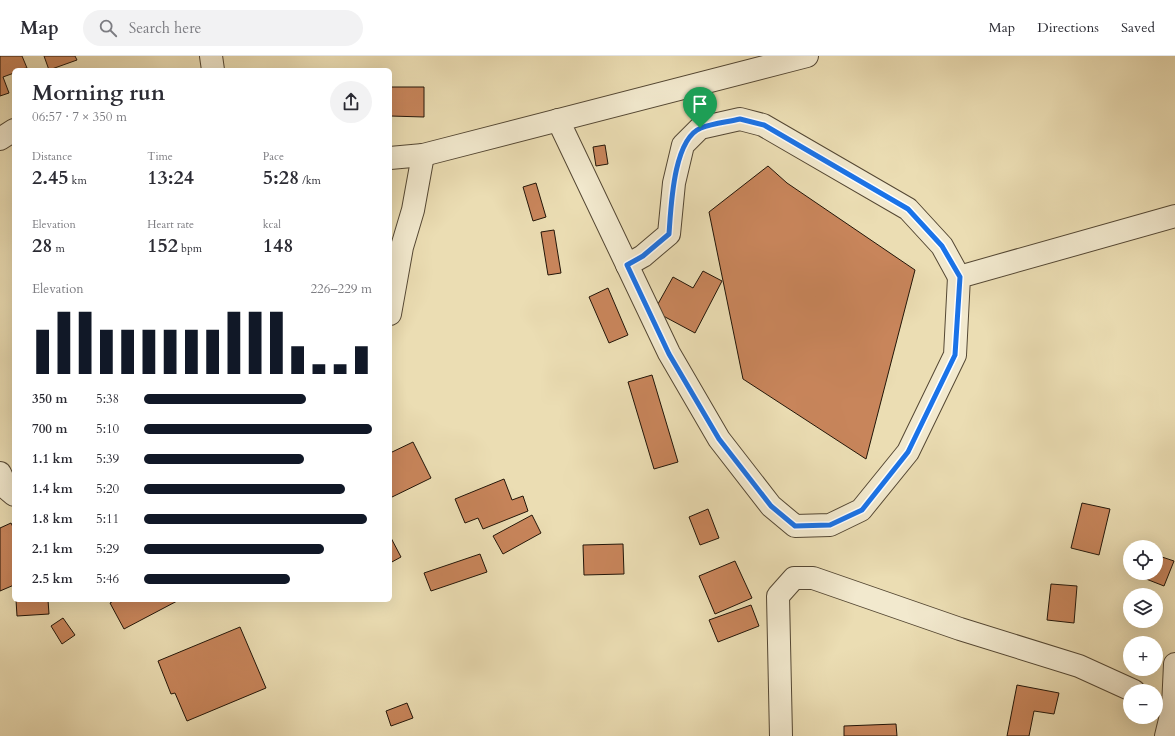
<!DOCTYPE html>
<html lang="en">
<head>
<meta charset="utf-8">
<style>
  body { margin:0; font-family:Cardo,serif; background:#f2f2f3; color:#2b2b33; height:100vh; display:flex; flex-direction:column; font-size:15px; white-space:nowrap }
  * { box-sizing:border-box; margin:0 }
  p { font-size:13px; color:#7c7c81 }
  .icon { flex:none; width:22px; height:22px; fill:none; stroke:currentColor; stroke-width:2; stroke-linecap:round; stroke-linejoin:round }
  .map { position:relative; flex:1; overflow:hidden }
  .drawer { position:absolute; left:12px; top:12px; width:380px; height:534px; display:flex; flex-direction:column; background:#fff; border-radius:6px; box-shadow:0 4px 16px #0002 }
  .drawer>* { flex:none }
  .buttons { position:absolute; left:1123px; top:484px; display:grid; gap:8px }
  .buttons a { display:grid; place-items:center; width:40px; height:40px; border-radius:50%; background:#fff; box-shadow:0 4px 16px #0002; font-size:20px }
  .pin { position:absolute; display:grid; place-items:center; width:34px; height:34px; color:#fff; margin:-41px -17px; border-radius:50% 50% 50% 0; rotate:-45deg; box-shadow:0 0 4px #0007 }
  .pin .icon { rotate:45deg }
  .round { display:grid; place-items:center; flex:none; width:42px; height:42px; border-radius:21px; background:#f2f2f3 }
  .overview { display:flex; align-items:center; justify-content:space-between; height:68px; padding:0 20px }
  h1 { font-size:22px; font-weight:800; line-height:30px }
  .metrics { display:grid; grid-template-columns:repeat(3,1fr); gap:6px; height:68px; padding:4px 20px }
  .metrics div { display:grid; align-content:center }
  .metrics b { font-size:20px; font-weight:800 }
  .metrics small { font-size:11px; font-weight:400 }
  .metrics p { font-size:11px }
  .chart { height:112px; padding:8px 20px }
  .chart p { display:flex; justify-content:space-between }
  .chart svg { width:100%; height:72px; margin-top:4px; stroke:#111827; stroke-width:6 }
  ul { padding:0 20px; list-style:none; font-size:13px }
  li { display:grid; grid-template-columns:64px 48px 1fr; align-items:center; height:30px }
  li i { height:10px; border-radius:5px; background:#111827 }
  header { display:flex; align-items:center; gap:24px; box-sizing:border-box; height:56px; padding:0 20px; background:#fff; border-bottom:1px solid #e1e1e2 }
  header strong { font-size:19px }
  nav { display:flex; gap:22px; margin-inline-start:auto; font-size:14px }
  .search { width:280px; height:36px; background:#f2f2f3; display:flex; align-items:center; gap:10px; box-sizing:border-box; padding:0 14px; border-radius:22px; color:#7c7c81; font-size:15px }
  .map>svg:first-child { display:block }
  .building { fill:#c8855b; stroke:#221508 }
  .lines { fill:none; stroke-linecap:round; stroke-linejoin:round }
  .street-casing { stroke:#544733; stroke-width:24 }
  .street { stroke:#f2e9ce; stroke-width:22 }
  .route-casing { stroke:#fff; stroke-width:8 }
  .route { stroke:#1a73e8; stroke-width:5 }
</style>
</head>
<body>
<header>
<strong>Map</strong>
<div class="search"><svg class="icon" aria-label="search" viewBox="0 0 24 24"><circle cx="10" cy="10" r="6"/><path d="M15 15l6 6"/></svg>Search here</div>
<nav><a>Map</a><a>Directions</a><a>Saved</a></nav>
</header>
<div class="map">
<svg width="1175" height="680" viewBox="0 0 1175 680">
  <rect width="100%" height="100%" fill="#ebddb3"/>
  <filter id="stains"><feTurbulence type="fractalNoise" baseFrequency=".005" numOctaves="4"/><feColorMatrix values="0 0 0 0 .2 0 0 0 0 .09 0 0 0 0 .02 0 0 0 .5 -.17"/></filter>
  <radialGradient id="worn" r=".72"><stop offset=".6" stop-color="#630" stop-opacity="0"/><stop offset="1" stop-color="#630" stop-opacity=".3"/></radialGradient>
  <!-- building -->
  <g class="building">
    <polygon points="0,0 22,0 27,12 14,14 14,17 3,21 9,37 0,40"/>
    <polygon points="44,0 75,0 77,4 49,14"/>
    <polygon points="390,31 424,31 424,61 390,60"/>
    <polygon points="605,89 608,108 596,110 593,91"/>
    <polygon points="768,110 787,127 915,214 866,403 743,323 709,156"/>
    <polygon points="536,127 546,161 533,165 523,131"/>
    <polygon points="554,174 561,217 548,219 541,176"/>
    <polygon points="703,215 722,225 695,277 654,255 673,221 693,232"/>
    <polygon points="608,232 628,279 609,287 589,241"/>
    <polygon points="652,319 678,406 654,413 628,326"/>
    <polygon points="413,386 431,422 390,442 390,397"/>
    <polygon points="504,423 512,444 523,440 528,455 483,473 478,462 465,467 455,443"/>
    <polygon points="1082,447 1110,453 1099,499 1071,492"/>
    <polygon points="708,453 719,482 700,489 689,461"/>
    <polygon points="532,459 541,477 503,498 493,480"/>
    <polygon points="11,467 14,473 14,529 0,535 0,472"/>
    <polygon points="390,480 401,501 390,507"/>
    <polygon points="623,488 624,518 584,519 583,489"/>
    <polygon points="480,498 487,516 431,535 424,517"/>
    <polygon points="1156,499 1174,505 1164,530 1141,521 1142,517 1156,517"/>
    <polygon points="735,505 752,542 715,558 699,520"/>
    <polygon points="1051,528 1077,530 1074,567 1047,564"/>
    <polygon points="16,544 48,544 49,558 17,560"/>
    <polygon points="115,544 179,544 124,573 110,547"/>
    <polygon points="751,549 759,570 718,586 709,564"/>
    <polygon points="63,562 75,579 62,588 51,570"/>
    <polygon points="240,571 266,632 187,665 175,637 171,638 158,605"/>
    <polygon points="1017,629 1059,637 1054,658 1034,655 1029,680 1007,680"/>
    <polygon points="407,647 413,662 391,670 386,655"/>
    <polygon points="896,668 897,680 844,680 844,670"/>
  </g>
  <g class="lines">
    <!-- street casing -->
    <g class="street-casing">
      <g id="street">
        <polyline points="211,0 213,14"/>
        <polyline points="558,64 669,297 719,383 771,450 795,470 830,469 861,454 908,396 955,299 959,221 1175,160"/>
        <polyline points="0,83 14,74"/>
        <polyline points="390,102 423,99 807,0"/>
        <polyline points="627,209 643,200 669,178 674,127 683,89 700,72 740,63 763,69 908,153 942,190 959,221"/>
        <polyline points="390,258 402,191 413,154 423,99"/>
        <polyline points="0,417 7,433 14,439"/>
        <polyline points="781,680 778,540 794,522 813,522 960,573 1079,610 1134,635"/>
        <polyline points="1166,680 1173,651 1175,608"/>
      </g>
    </g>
    <!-- street -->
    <use href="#street" class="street"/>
  </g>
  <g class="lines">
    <!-- route casing -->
    <g class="route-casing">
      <path id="route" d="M740 63 764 69 908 153 942 190 960 221 955 299 908 396 862 454 830 469 795 470 771 450 719 383 669 298 627 209 643 200 669 178C671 152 673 83 701 72 713 67 728 66 740 63Z"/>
    </g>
    <!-- route -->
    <use href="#route" class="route"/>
  </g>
  <rect width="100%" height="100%" filter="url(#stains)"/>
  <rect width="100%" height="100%" fill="url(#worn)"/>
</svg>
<div class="buttons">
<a><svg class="icon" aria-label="locate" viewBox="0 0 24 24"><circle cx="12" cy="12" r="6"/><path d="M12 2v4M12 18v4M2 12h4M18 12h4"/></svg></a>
<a><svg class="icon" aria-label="layers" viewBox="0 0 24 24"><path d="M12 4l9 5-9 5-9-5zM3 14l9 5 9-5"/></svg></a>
<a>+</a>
<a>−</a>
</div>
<div class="pin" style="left:700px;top:72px;background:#1e9e55"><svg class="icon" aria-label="arrive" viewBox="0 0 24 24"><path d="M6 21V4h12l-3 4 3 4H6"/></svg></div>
<section class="drawer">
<div class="overview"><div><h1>Morning run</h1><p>06:57 · 7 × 350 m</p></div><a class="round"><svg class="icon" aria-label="share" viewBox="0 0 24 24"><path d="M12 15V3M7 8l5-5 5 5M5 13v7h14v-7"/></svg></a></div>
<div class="metrics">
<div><p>Distance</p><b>2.45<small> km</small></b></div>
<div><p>Time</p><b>13:24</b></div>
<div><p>Pace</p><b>5:28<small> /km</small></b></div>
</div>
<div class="metrics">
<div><p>Elevation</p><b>28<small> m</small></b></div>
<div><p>Heart rate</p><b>152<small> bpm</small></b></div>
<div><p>kcal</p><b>148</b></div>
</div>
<div class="chart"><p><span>Elevation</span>226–229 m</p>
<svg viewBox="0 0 160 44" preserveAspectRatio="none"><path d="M5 44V17M15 44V6M25 44V6M35 44V17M45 44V17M55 44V17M65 44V17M75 44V17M85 44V17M95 44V6M105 44V6M115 44V6M125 44V27M135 44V38M145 44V38M155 44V27"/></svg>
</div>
<ul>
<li><b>350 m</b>5:38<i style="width:71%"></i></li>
<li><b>700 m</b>5:10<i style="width:100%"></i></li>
<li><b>1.1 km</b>5:39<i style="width:70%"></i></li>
<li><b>1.4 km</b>5:20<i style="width:88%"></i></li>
<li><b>1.8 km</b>5:11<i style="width:98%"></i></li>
<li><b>2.1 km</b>5:29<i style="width:79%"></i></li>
<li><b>2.5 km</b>5:46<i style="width:64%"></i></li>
</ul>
</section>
</div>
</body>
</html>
